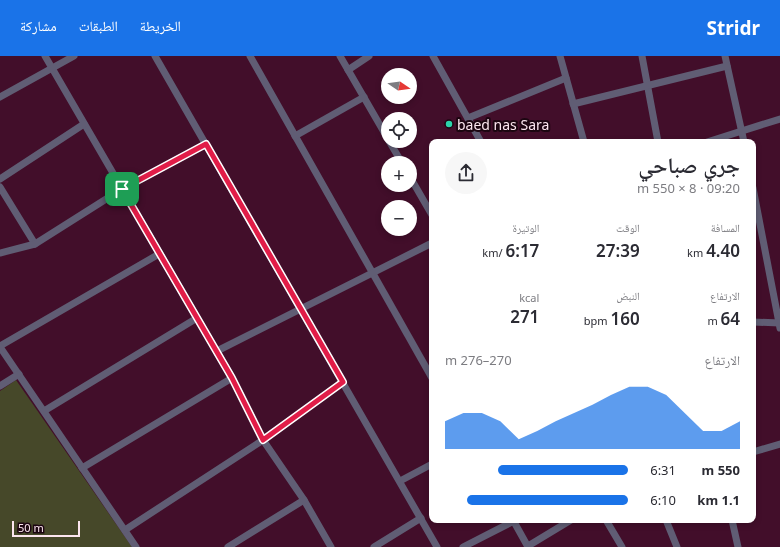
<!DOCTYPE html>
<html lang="ar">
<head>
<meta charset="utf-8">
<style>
  body { margin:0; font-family:"Noto Sans","Noto Naskh Arabic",sans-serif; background:#f7f7f7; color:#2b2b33; direction:rtl; height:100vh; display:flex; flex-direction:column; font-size:15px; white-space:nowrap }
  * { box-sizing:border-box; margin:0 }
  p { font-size:13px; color:#7c7c81 }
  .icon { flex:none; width:22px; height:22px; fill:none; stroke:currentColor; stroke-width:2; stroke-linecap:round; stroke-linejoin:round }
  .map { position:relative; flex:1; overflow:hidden; direction:ltr }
  .details { position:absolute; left:429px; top:83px; width:327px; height:384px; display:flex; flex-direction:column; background:#fff; border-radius:8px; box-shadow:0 2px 6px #0003; direction:rtl }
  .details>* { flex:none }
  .needle { width:26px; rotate:103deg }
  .controls { position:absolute; left:381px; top:12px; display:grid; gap:8px }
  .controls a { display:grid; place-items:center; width:36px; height:36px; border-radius:50%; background:#fff; box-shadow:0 2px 6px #0003; font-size:20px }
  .scale { position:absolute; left:12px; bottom:10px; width:68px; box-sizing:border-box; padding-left:4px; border:2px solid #fce6ef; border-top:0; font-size:11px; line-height:14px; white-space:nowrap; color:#fce6ef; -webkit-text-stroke:3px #1c0611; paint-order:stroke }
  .pin { position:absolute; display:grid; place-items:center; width:34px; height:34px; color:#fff; margin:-17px; border-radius:8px; box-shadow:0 2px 6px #0006 }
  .round { display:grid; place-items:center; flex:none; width:42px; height:42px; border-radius:21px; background:#f7f7f7 }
  .headline { display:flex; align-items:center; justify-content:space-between; height:68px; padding:0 16px }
  h1 { font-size:22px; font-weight:600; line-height:30px }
  .figures { display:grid; grid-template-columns:repeat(3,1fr); gap:6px; height:68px; padding:4px 16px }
  .figures div { display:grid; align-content:center }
  .figures b { font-size:17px; font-weight:600 }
  .figures small { font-size:11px; font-weight:400 }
  .figures p { font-size:11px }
  .chart { height:112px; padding:8px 16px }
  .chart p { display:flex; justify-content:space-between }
  .chart svg { width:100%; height:72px; margin-top:4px; fill:#1a73e8; opacity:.7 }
  ul { padding:0 16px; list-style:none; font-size:13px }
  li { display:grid; grid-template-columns:64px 48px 1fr; align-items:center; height:30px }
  li i { height:10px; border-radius:5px; background:#1a73e8 }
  header { display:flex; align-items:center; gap:24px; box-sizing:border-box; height:56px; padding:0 20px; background:#1a73e8; color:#fff }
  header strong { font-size:19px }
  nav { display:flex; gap:22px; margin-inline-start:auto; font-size:14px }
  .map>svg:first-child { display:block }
  .green { fill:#464829 }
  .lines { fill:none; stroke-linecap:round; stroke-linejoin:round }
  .minor { stroke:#605d74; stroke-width:7 }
  .route-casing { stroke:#fff; stroke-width:8 }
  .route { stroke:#e11d48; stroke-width:5 }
  .poi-dot { fill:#2bd5ac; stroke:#1c0611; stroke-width:1.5 }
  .labels { text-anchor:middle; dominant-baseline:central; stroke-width:4; stroke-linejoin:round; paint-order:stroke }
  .poi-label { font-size:14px; fill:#fce6ef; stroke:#1c0611; text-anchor:start }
</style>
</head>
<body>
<header>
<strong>Stridr</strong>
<nav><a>الخريطة</a><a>الطبقات</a><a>مشاركة</a></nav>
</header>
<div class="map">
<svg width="780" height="491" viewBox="0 0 780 491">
  <rect width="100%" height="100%" fill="#420e2a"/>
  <!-- green -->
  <polygon class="green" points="16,324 132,491 0,491 0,335"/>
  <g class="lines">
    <!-- minor -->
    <g class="minor">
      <polyline points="45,0 232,322 263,384 304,444 331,491"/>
      <polyline points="155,0 437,491"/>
      <polyline points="250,0 432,322"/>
      <polyline points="340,0 388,83"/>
      <polyline points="433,0 481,86"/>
      <polyline points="560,0 584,86"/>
      <polyline points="642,0 658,86"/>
      <polyline points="725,0 744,86"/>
      <polyline points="348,14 369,0"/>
      <polyline points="0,41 74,0"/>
      <polyline points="573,48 727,10"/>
      <polyline points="468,62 566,22"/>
      <polyline points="295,80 364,41"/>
      <polyline points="389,85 402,107"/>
      <polyline points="707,86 780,63"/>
      <polyline points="410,121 432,159"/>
      <polyline points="0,123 84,68"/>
      <polyline points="0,131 35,188"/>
      <polyline points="753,132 780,272"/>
      <polyline points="0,197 35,188 122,133 206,88"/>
      <polyline points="753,266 780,267"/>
      <polyline points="0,290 159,198"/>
      <polyline points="0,291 136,491"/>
      <polyline points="217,295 432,187"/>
      <polyline points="0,330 19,318"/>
      <polyline points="44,355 197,262"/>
      <polyline points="753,396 780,388"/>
      <polyline points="82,412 232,322"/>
      <polyline points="400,425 432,408"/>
      <polyline points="513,464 528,491"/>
      <polyline points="606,464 622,491"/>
      <polyline points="666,464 677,491"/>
      <polyline points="732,464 738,491"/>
      <polyline points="125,474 263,384 343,326"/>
      <polyline points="528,490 571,464"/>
      <polyline points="228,491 304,444"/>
      <polyline points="374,491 421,462"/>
      <polyline points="463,491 514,465"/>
    </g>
  </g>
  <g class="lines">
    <!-- route casing -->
    <g class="route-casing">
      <polygon id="route" points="206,88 343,326 263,384 232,322 122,133"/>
    </g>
    <!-- route -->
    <use href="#route" class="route"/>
  </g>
  <!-- markers -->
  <circle class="poi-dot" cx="449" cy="68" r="4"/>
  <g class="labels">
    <!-- poi labels -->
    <g class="poi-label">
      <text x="457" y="68">baed nas Sara</text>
    </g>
  </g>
</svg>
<div class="controls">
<a><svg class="needle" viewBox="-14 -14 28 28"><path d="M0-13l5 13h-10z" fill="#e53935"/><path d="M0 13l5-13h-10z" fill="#7c7c81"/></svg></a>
<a><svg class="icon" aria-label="locate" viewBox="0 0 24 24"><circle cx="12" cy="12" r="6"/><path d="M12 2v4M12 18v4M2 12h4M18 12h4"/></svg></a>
<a>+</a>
<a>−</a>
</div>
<div class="scale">50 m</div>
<div class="pin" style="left:122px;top:133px;background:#1e9e55"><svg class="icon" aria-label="arrive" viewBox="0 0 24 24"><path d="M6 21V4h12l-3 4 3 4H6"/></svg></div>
<section class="details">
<div class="headline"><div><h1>جري صباحي</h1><p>09:20 · 8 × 550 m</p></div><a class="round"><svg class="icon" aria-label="share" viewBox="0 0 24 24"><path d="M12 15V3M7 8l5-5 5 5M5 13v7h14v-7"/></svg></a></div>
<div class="figures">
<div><p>المسافة</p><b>4.40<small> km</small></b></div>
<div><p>الوقت</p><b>27:39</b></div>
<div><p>الوتيرة</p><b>6:17<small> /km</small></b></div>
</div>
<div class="figures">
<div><p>الارتفاع</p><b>64<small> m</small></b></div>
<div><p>النبض</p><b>160<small> bpm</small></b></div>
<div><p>kcal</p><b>271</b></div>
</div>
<div class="chart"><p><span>الارتفاع</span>270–276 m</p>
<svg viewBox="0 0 160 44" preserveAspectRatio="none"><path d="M0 44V27L10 22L20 22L30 27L40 38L50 33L60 27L70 22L80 17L90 11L100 6L110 6L120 11L130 22L140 33L150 33L160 27V44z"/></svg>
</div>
<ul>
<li><b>550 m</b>6:31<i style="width:71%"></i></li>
<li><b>1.1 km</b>6:10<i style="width:88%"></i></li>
</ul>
</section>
</div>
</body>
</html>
